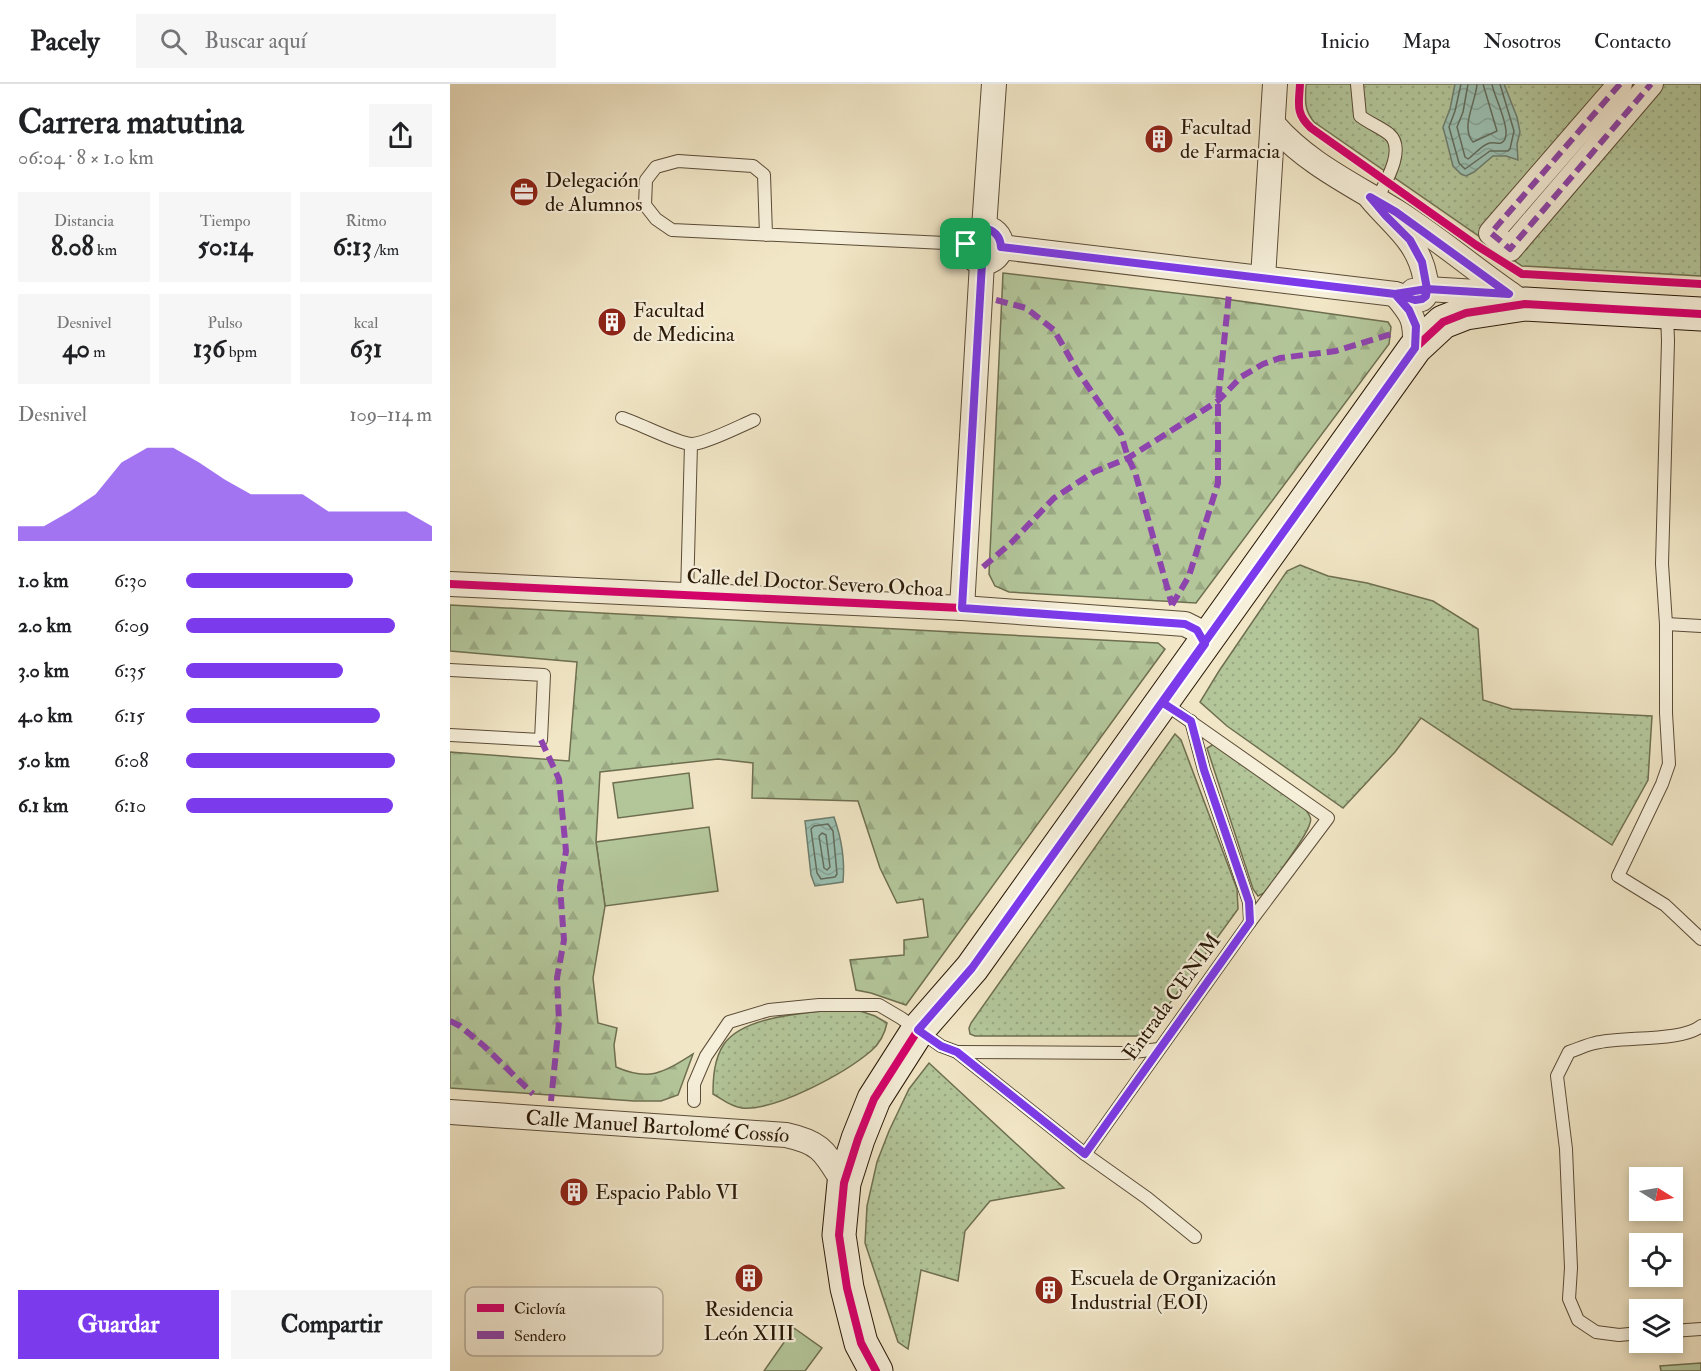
<!DOCTYPE html>
<html lang="es">
<head>
<meta charset="utf-8">
<style>
  body { margin:0; font-family:"IM FELL Double Pica",serif; background:#f6f6f6; color:#202124; height:100vh; display:flex; flex-direction:column; font-size:22px; white-space:nowrap }
  * { box-sizing:border-box; margin:0 }
  p { font-size:20px; color:#757577 }
  .icon { flex:none; width:33px; height:33px; fill:none; stroke:currentColor; stroke-width:2; stroke-linecap:round; stroke-linejoin:round }
  .map { position:relative; flex:1; overflow:hidden }
  .drawer { display:flex; flex-direction:column; background:#fff; width:450px }
  .drawer>* { flex:none }
  .needle { width:39px; rotate:101deg }
  .fabs { position:absolute; left:1179px; top:1083px; display:grid; gap:12px }
  .fabs a { display:grid; place-items:center; width:54px; height:54px; border-radius:0px; background:#fff; box-shadow:0 3px 9px #0003; font-size:30px }
  .pin { position:absolute; display:grid; place-items:center; width:51px; height:51px; color:#fff; margin:-26px; border-radius:12px; box-shadow:0 3px 9px #0006 }
  .round { display:grid; place-items:center; flex:none; width:63px; height:63px; border-radius:0px; background:#f6f6f6 }
  .headline { display:flex; align-items:center; justify-content:space-between; height:102px; padding:0 18px }
  h1 { font-size:33px; font-weight:800; line-height:45px }
  .stats { display:grid; grid-template-columns:repeat(3,1fr); gap:9px; height:102px; padding:6px 18px }
  .stats div { display:grid; align-content:center; border-radius:0px; background:#f6f6f6; text-align:center }
  .stats b { font-size:26px; font-weight:800 }
  .stats small { font-size:16px; font-weight:400 }
  .stats p { font-size:16px }
  .chart { height:168px; padding:12px 18px }
  .chart p { display:flex; justify-content:space-between }
  .chart svg { width:100%; height:108px; margin-top:6px; fill:#7c3aed; opacity:.7 }
  .action { display:flex; gap:12px; margin-top:auto; padding:12px 18px }
  .action a { flex:1; height:69px; border-radius:0px; background:#7c3aed; color:#fff; font-size:24px; font-weight:800; line-height:69px; text-align:center }
  .action a+a { background:#f6f6f6; color:#202124 }
  ul { padding:0 18px; list-style:none; font-size:20px }
  li { display:grid; grid-template-columns:96px 72px 1fr; align-items:center; height:45px }
  li i { height:15px; border-radius:8px; background:#7c3aed }
  header { display:flex; align-items:center; gap:36px; box-sizing:border-box; height:84px; padding:0 30px; background:#fff; border-bottom:2px solid #e0e0e0 }
  header strong { font-size:28px }
  nav { display:flex; gap:33px; margin-inline-start:auto; font-size:21px }
  .search { width:420px; height:54px; background:#f6f6f6; display:flex; align-items:center; gap:15px; box-sizing:border-box; padding:0 21px; border-radius:0px; color:#757577; font-size:22px }
  main { display:flex; flex:1; min-height:0 }
  .map>svg:first-child { display:block }
  .grass { fill:#b3c69a; stroke:#6e6f50; stroke-width:1.5 }
  .forest { fill:url(#forest-firs); stroke:#6e6f50; stroke-width:1.5 }
  .park { fill:url(#park-dots); stroke:#6e6f50; stroke-width:1.5 }
  .water { fill:url(#water-waves); stroke:#6d7d6e; stroke-width:1.5 }
  .lines { fill:none; stroke-linecap:round; stroke-linejoin:round }
  .shore { stroke:#626c5c; stroke-width:1.5 }
  .lane-casing { stroke:#5b4c37; stroke-width:14 }
  .street-casing { stroke:#5b4c37; stroke-width:26 }
  .secondary-casing { stroke:#291807; stroke-width:35 }
  .lane { stroke:#f6efda; stroke-width:12 }
  .street { stroke:#f6efda; stroke-width:24 }
  .secondary { stroke:#f6efda; stroke-width:33 }
  .quiet { stroke:#8e44ad; stroke-width:6; stroke-dasharray:12 6; stroke-linecap:butt }
  .cycleway-casing { stroke:#f6efda; stroke-width:11 }
  .cycleway { stroke:#d6006c; stroke-width:8 }
  .route-casing { stroke:#fff; stroke-width:12 }
  .route { stroke:#7c3aed; stroke-width:8 }
  .labels { text-anchor:middle; dominant-baseline:central; stroke-width:4.5; stroke-linejoin:round; paint-order:stroke }
  .poi-label { font-size:21px; fill:#291807; stroke:#f6efda; text-anchor:start }
  .street-label { font-size:21px; fill:#291807; stroke:#f6efda }
  .key { fill:#f6efda; stroke:#b8ae9b; stroke-width:1.5 }
  .key-label { font-size:16px; fill:#291807 }
</style>
</head>
<body>
<header>
<strong>Pacely</strong>
<div class="search"><svg class="icon" aria-label="search" viewBox="0 0 24 24"><circle cx="10" cy="10" r="6"/><path d="M15 15l6 6"/></svg>Buscar aquí</div>
<nav><a>Inicio</a><a>Mapa</a><a>Nosotros</a><a>Contacto</a></nav>
</header>
<main>
<section class="drawer">
<div class="headline"><div><h1>Carrera matutina</h1><p>06:04 · 8 × 1.0 km</p></div><a class="round"><svg class="icon" aria-label="share" viewBox="0 0 24 24"><path d="M12 15V3M7 8l5-5 5 5M5 13v7h14v-7"/></svg></a></div>
<div class="stats">
<div><p>Distancia</p><b>8.08<small> km</small></b></div>
<div><p>Tiempo</p><b>50:14</b></div>
<div><p>Ritmo</p><b>6:13<small> /km</small></b></div>
</div>
<div class="stats">
<div><p>Desnivel</p><b>40<small> m</small></b></div>
<div><p>Pulso</p><b>136<small> bpm</small></b></div>
<div><p>kcal</p><b>631</b></div>
</div>
<div class="chart"><p><span>Desnivel</span>109–114 m</p>
<svg viewBox="0 0 160 44" preserveAspectRatio="none"><path d="M0 44V38L10 38L20 32L30 25L40 12L50 6L60 6L70 12L80 19L90 25L100 25L110 25L120 32L130 32L140 32L150 32L160 38V44z"/></svg>
</div>
<ul>
<li><b>1.0 km</b>6:30<i style="width:68%"></i></li>
<li><b>2.0 km</b>6:09<i style="width:85%"></i></li>
<li><b>3.0 km</b>6:35<i style="width:64%"></i></li>
<li><b>4.0 km</b>6:15<i style="width:79%"></i></li>
<li><b>5.0 km</b>6:08<i style="width:85%"></i></li>
<li><b>6.1 km</b>6:10<i style="width:84%"></i></li>
</ul>
<div class="action"><a>Guardar</a><a>Compartir</a></div>
</section>
<div class="map">
<svg width="1251" height="1287" viewBox="0 0 1251 1287">
  <defs>
    <pattern id="forest-firs" width="22" height="20" patternUnits="userSpaceOnUse" patternTransform="scale(1.5)"><rect width="22" height="20" fill="#b3c69a"/><path d="M5 1l3.5 6h-7zM16 11l3.5 6h-7z" fill="#9aa983"/></pattern>
    <pattern id="park-dots" width="8" height="8" patternUnits="userSpaceOnUse" patternTransform="scale(1.5)"><rect width="8" height="8" fill="#b3c69a"/><path d="M2 2h.1M6 6h.1" fill="none" stroke="#9aa983" stroke-width="1.8" stroke-linecap="round"/></pattern>
    <pattern id="water-waves" width="16" height="10" patternUnits="userSpaceOnUse" patternTransform="scale(1.5)"><rect width="16" height="10" fill="#9bc0b2"/><path d="M0 5q4-4 8 0t8 0" fill="none" stroke="#86a498"/></pattern>
  </defs>
  <rect width="100%" height="100%" fill="#f1e6c6"/>
  <filter id="stains"><feTurbulence type="fractalNoise" baseFrequency=".00333" numOctaves="4"/><feColorMatrix values="0 0 0 0 .2 0 0 0 0 .09 0 0 0 0 .02 0 0 0 .5 -.17"/></filter>
  <radialGradient id="worn" r=".72"><stop offset=".6" stop-color="#630" stop-opacity="0"/><stop offset="1" stop-color="#630" stop-opacity=".3"/></radialGradient>
  <!-- grass -->
  <g class="grass">
    <polygon points="239,689 243,724 168,734 163,699"/>
    <polygon points="259,743 268,807 155,822 146,758"/>
    <polygon points="344,1244 372,1264 355,1287 314,1287"/>
    <polygon points="1251,1279 1251,1287 1211,1287 1210,1282"/>
  </g>
  <!-- forest -->
  <g class="forest">
    <polygon points="553,189 768,214 938,238 941,243 939,260 746,519 559,508 545,502 539,490"/>
    <path d="M0 521 708 559 715 565 456 921 421 909 406 906 400 876 454 871V856L478 853 473 815 447 819 430 784 408 717 302 714 303 679 268 675 150 688 146 758 155 822 143 894 148 939 167 944 164 961 166 983C200 998 214 988 243 970L228 1011 211 1017H184L0 1004V668L119 677 127 578 0 567Z"/>
  </g>
  <!-- park -->
  <g class="park">
    <path d="M856 0H1251V192L1072 182 864 38C854 26 855 15 856 0Z"/>
    <polygon points="850,481 878,492 917,499 983,517 1028,545 1033,616 1062,625 1202,632 1198,696 1162,761 971,634 945,668 893,724 777,642 750,618 769,587 837,487"/>
    <polygon points="725,650 731,656 787,805 788,825 701,945 689,952 525,952 520,950 519,944 521,939"/>
    <path d="M766 659 856 726C859 731 862 734 860 739 857 753 824 795 814 809L808 812 803 805 757 664Z"/>
    <path d="M401 924 425 932 437 939C435 949 429 960 421 967 395 989 326 1027 292 1024 281 1023 272 1015 263 1010 263 994 264 975 274 960 296 929 366 929 401 924Z"/>
    <polygon points="479,979 614,1104 540,1117 515,1147 508,1197 471,1186 458,1265 448,1258 415,1159 417,1122 427,1078 439,1047 459,1005"/>
  </g>
  <!-- water -->
  <g class="water">
    <polygon points="1005,0 1054,0 1067,33 1070,48 1067,60 1068,76 1056,72 1043,72 1024,88 1016,92 1011,90 1003,82 993,43 1000,25"/>
    <path d="M384 733C391 753 395 777 393 798L365 802 361 791 355 737Z"/>
  </g>
  <g class="lines">
    <!-- shore -->
    <g class="shore">
      <polyline points="1011,0 1005,27 999,43 1009,79 1015,85 1040,67 1058,67 1060,65 1064,47 1050,0"/>
      <path d="M1018 0 1013 28 1007 43 1015 73 1018 75C1024 71 1030 63 1037 60 1042 57 1047 60 1051 59 1066 53 1043 11 1042 0"/>
      <path d="M1027 0C1026 18 1010 43 1023 58L1047 47 1033 0"/>
      <polygon points="378,740 383,747 387,790 385,793 371,795 367,789 361,745 364,742"/>
      <polygon points="372,749 376,751 380,783 377,786 374,784 369,752"/>
    </g>
    <!-- lane casing -->
    <g class="lane-casing">
      <g id="lane">
        <path d="M907 0 910 32C919 39 930 43 939 50 957 65 934 101 926 117"/>
        <polyline points="316,151 314,91 303,82 228,77 206,83 196,96 195,121 206,135 222,146 516,160"/>
        <polyline points="1217,229 1218,257 1212,480 1216,540 1216,629 1219,680 1212,700 1168,792 1215,821 1251,855"/>
        <path d="M172 334C189 339 230 361 243 360 259 358 288 343 304 336"/>
        <polyline points="237,511 241,360"/>
        <polyline points="1216,540 1251,542"/>
        <polyline points="0,586 94,591 91,656 0,651"/>
        <polyline points="741,637 754,686 799,818 800,838"/>
        <polyline points="507,968 675,969 709,965"/>
        <polyline points="244,1017 244,1000 256,972 279,938 319,926 369,921 429,921 451,934 491,962 507,968 635,1070 697,1114 745,1153"/>
        <polyline points="635,1070 800,838 878,734 714,619"/>
        <polyline points="1222,1247 1251,1245"/>
        <path d="M1190 1249 1169 1251 1146 1248 1128 1236 1119 1215 1121 1184 1116 1065 1107 992 1119 968C1128 965 1136 961 1145 959 1171 952 1232 958 1251 942"/>
      </g>
    </g>
    <!-- street casing -->
    <g class="street-casing">
      <g id="street">
        <polyline points="1170,0 1041,149 1060,165 1201,0"/>
        <path d="M823 40C856 79 904 101 947 128 991 156 1031 191 1075 220"/>
        <circle cx="534" cy="161" r="17"/>
        <polyline points="534,144 544,0"/>
        <path d="M551 163 945 210 965 216 972 215C979 209 977 202 975 193 968 156 943 141 920 113"/>
        <polyline points="813,194 825,0"/>
        <polyline points="963,207 977,205 1060,210"/>
        <path d="M945 210C963 231 966 236 965 264"/>
        <polyline points="0,500 512,524 735,540 747,546 755,560"/>
        <polyline points="512,524 532,179"/>
        <path id="s1" d="M0 1028 336 1051C373 1059 375 1069 394 1099"/>
      </g>
    </g>
    <!-- secondary casing -->
    <g class="secondary-casing">
      <polyline id="secondary" points="426,1287 411,1259 397,1204 389,1151 394,1099 408,1055 424,1015 468,946 522,884 965,264 993,238 1016,229 1075,220 1251,230"/>
    </g>
    <!-- lane -->
    <use href="#lane" class="lane"/>
    <!-- street -->
    <use href="#street" class="street"/>
    <!-- secondary -->
    <use href="#secondary" class="secondary"/>
    <!-- quiet -->
    <g class="quiet">
      <polyline points="1170,0 1041,149 1060,165 1201,0"/>
      <polyline points="546,216 576,224 604,246 628,288 671,350 678,374 685,388 722,521"/>
      <polyline points="533,483 561,459 604,414 644,388 678,374 768,317 791,293 813,280 830,274 886,267 945,249"/>
      <polyline points="722,521 739,492 768,399 768,317 779,210"/>
      <polyline points="91,656 109,695 116,767 110,803 114,856 107,894 109,938 101,1017"/>
      <polyline points="0,937 10,942 34,962 83,1010"/>
    </g>
    <!-- cycleway casing -->
    <g class="cycleway-casing">
      <g id="cycleway">
        <path d="M850 0C849 20 845 29 861 44L1026 161 1072 190 1251 200"/>
        <polyline points="0,500 512,524 735,540 747,546 755,560"/>
        <polyline points="426,1287 411,1259 397,1204 389,1151 394,1099 408,1055 424,1015 468,946 522,884 965,264 993,238 1016,229 1075,220 1251,230"/>
      </g>
    </g>
    <!-- cycleway -->
    <use href="#cycleway" class="cycleway"/>
  </g>
  <g class="lines">
    <!-- route casing -->
    <g class="route-casing">
      <path id="route" d="M516 160C517 170 522 176 532 179L512 524 735 540 747 546 755 560 713 619 741 637 754 686 799 818 800 838 635 1070 507 968 491 962 468 946 522 884 965 264 966 242 959 226 945 210 977 205 972 178 960 156 936 132 920 113 946 128 1059 210 977 205 976 212 972 215 965 216 945 210 551 163C550 141 521 137 516 160"/>
    </g>
    <!-- route -->
    <use href="#route" class="route"/>
  </g>
  <!-- icons -->
  <defs>
    <g id="building-disc" transform="scale(1.5)"><circle r="9.5" fill="#8f2418" stroke="#f6efda"/><path d="M-4-6H4V6H1V3H-1V6H-4ZM-2.5-4.3h1.7v1.8h-1.7ZM.8-4.3h1.7v1.8H.8ZM-2.5-1h1.7V.8h-1.7ZM.8-1h1.7V.8H.8Z" fill="#fff"/></g>
    <g id="office-disc" transform="scale(1.5)"><circle r="9.5" fill="#8f2418" stroke="#f6efda"/><path d="M-6-3h4V-5.5h4V-3h4V5H-6ZM-1-4.5V-3h2v-1.5ZM-6 0V1H6V0Z" fill="#fff"/></g>
  </defs>
  <g fill-rule="evenodd">
    <use href="#building-disc" x="709" y="55"/>
    <use href="#office-disc" x="74" y="108"/>
    <use href="#building-disc" x="162" y="238"/>
    <use href="#building-disc" x="124" y="1108"/>
    <use href="#building-disc" x="299" y="1194"/>
    <use href="#building-disc" x="599" y="1206"/>
  </g>
  <g class="labels">
    <!-- poi labels -->
    <g class="poi-label">
      <text x="730" y="43">Facultad<tspan x="730" dy="24">de Farmacia</tspan></text>
      <text x="95" y="96">Delegación<tspan x="95" dy="24">de Alumnos</tspan></text>
      <text x="183" y="226">Facultad<tspan x="183" dy="24">de Medicina</tspan></text>
      <text x="145" y="1108">Espacio Pablo VI</text>
      <text x="620" y="1194">Escuela de Organización<tspan x="620" dy="24">Industrial (EOI)</tspan></text>
      <text x="299" y="1225" text-anchor="middle">Residencia<tspan x="299" dy="24">León XIII</tspan></text>
    </g>
    <!-- street labels -->
    <g class="street-label">
      <text transform="translate(365 499) rotate(3)">Calle del Doctor Severo Ochoa</text>
      <text transform="translate(722 913) rotate(-54)">Entrada CENIM</text>
      <text stroke="none"><textPath href="#s1" startOffset="208">Calle Manuel Bartolomé Cossío</textPath></text>
    </g>
  </g>
  <!-- legend -->
  <rect x="15" y="1203" width="198" height="69" rx="9" class="key"/>
  <rect x="27" y="1220" width="27" height="8" fill="#d6006c"/>
  <rect x="27" y="1247" width="27" height="8" fill="#8e44ad"/>
  <g class="key-label">
    <text x="64" y="1230">Ciclovía</text>
    <text x="64" y="1257">Sendero</text>
  </g>
  <rect width="100%" height="100%" filter="url(#stains)"/>
  <rect width="100%" height="100%" fill="url(#worn)"/>
</svg>
<div class="fabs">
<a><svg class="needle" viewBox="-14 -14 28 28"><path d="M0-13l5 13h-10z" fill="#e53935"/><path d="M0 13l5-13h-10z" fill="#757577"/></svg></a>
<a><svg class="icon" aria-label="locate" viewBox="0 0 24 24"><circle cx="12" cy="12" r="6"/><path d="M12 2v4M12 18v4M2 12h4M18 12h4"/></svg></a>
<a><svg class="icon" aria-label="layers" viewBox="0 0 24 24"><path d="M12 4l9 5-9 5-9-5zM3 14l9 5 9-5"/></svg></a>
</div>
<div class="pin" style="left:516px;top:160px;background:#1e9e55"><svg class="icon" aria-label="arrive" viewBox="0 0 24 24"><path d="M6 21V4h12l-3 4 3 4H6"/></svg></div>
</div>
</main>
</body>
</html>
